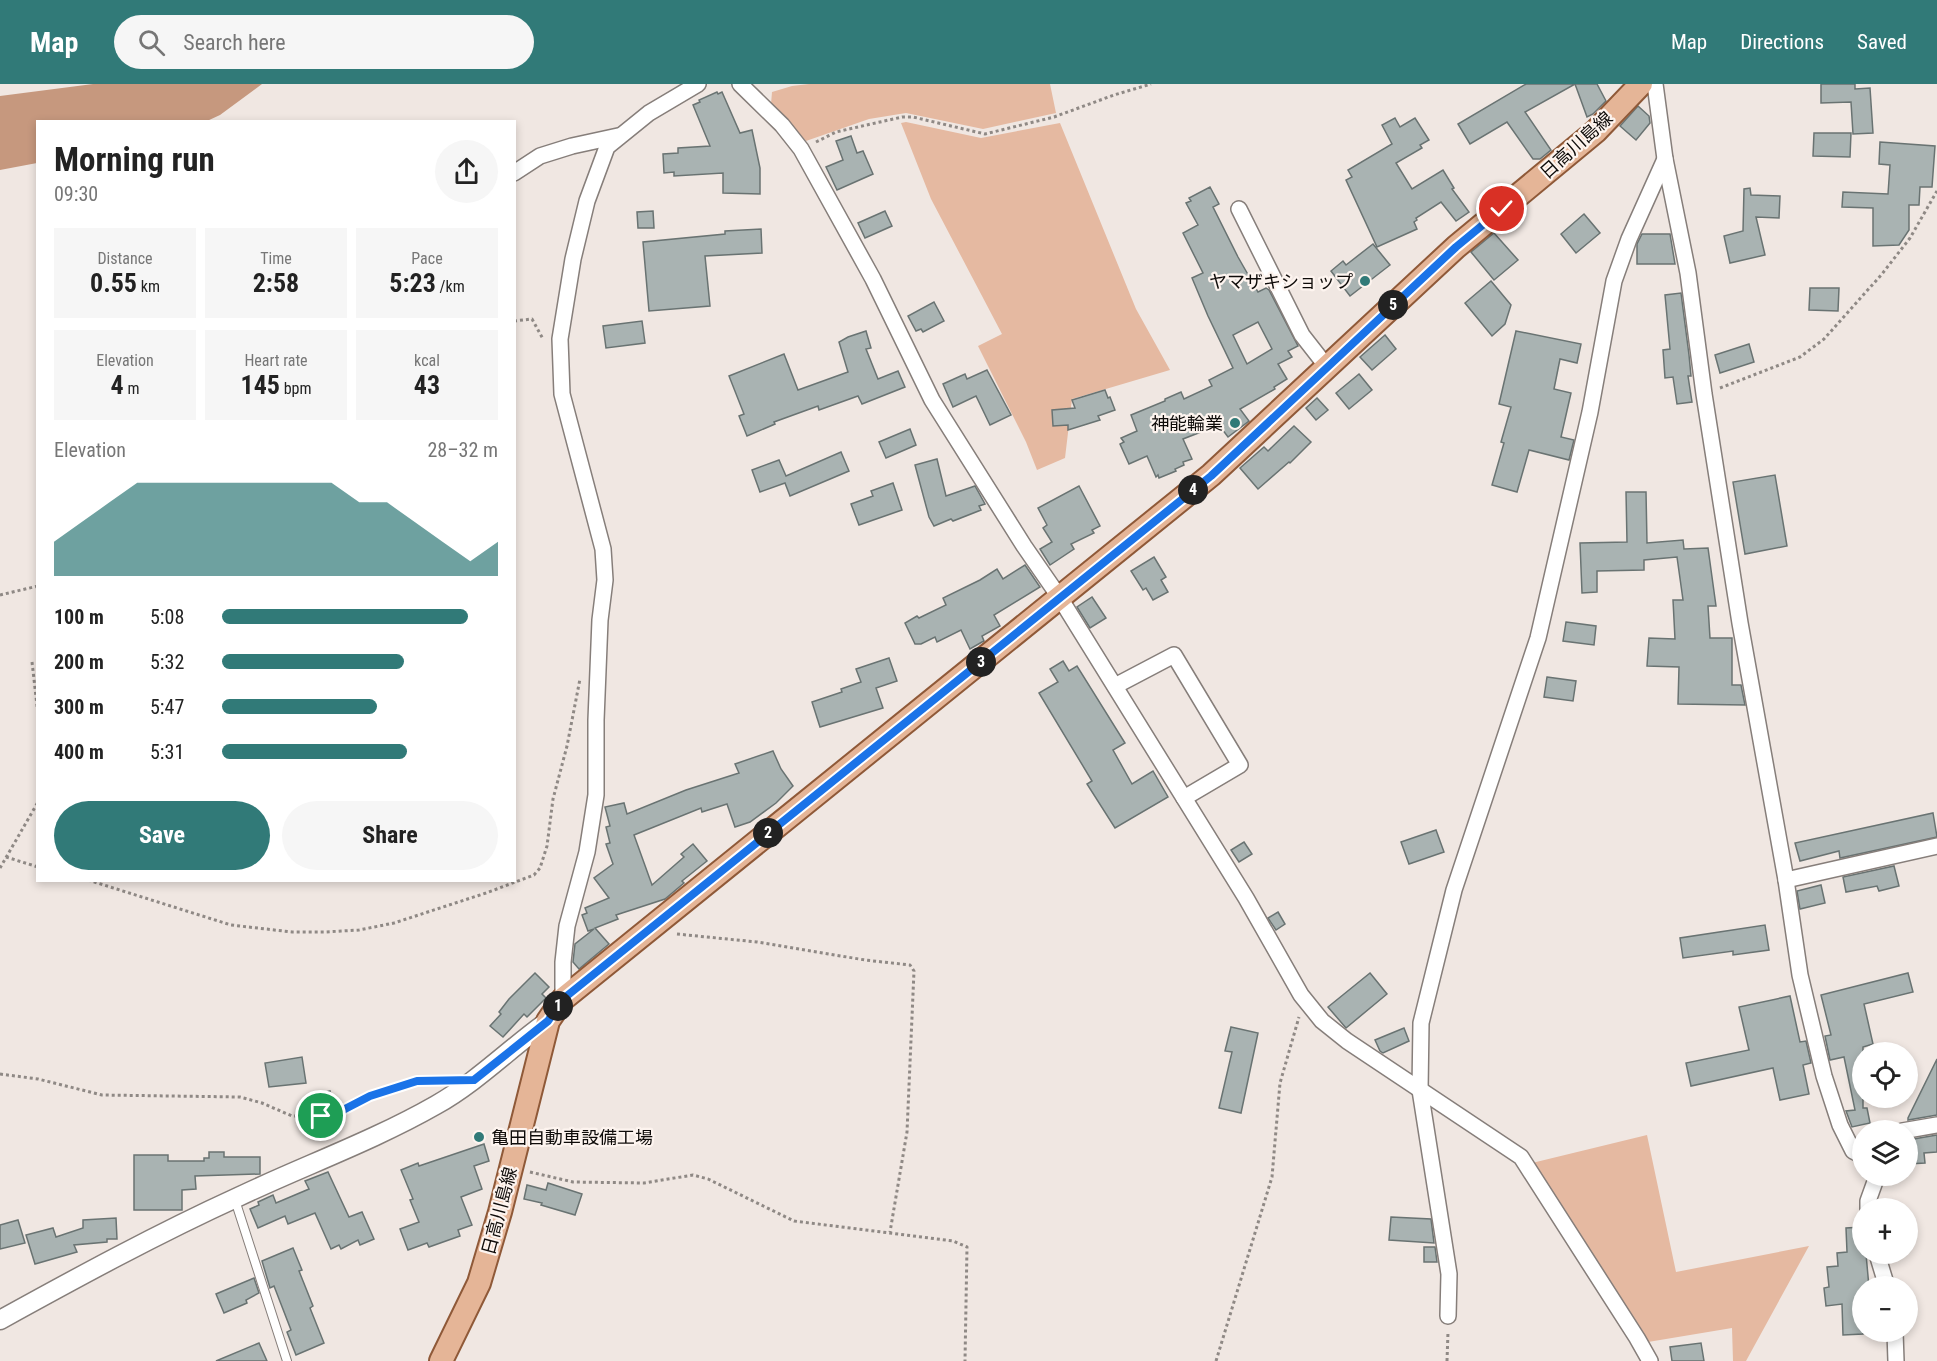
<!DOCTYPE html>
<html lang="en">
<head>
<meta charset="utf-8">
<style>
  body { margin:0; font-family:"Roboto Condensed","Noto Sans JP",sans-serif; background:#f6f6f6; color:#222; height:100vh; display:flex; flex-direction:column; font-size:22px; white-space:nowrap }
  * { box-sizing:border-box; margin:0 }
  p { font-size:20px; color:#767676 }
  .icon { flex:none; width:33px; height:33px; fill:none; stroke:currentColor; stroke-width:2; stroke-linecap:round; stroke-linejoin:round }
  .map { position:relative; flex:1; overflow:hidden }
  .sheet { position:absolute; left:36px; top:36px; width:480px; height:762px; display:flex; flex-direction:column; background:#fff; border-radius:0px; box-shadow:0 3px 9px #0003 }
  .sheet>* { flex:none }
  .tools { position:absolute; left:1852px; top:958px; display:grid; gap:12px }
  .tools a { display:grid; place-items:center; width:66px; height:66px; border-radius:50%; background:#fff; box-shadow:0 3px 9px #0003; font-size:30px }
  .pin { position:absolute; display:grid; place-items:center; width:51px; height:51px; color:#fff; margin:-26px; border:3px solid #fff; border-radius:50%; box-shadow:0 2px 6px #0007 }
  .km { position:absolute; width:30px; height:30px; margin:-15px; border-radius:50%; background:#222; color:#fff; font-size:16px; line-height:30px; text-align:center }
  .round { display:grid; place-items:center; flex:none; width:63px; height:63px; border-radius:32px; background:#f6f6f6 }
  .headline { display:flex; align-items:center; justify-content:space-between; height:102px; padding:0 18px }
  h1 { font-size:33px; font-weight:700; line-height:45px }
  .figures { display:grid; grid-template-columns:repeat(3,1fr); gap:9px; height:102px; padding:6px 18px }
  .figures div { display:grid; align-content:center; border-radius:0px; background:#f6f6f6; text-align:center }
  .figures b { font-size:26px; font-weight:700 }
  .figures small { font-size:16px; font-weight:400 }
  .figures p { font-size:16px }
  .chart { height:168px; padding:12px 18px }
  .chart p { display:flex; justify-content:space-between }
  .chart svg { width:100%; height:108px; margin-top:6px; fill:#317a78; opacity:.7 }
  .primary-button { display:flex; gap:12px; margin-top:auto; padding:12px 18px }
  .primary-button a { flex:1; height:69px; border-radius:36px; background:#317a78; color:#fff; font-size:24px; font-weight:700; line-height:69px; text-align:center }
  .primary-button a+a { background:#f6f6f6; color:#222 }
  ul { padding:0 18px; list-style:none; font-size:20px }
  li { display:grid; grid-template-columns:96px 72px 1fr; align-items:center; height:45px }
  li i { height:15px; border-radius:8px; background:#317a78 }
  header { display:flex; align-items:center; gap:36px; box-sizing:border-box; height:84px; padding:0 30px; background:#317a78; color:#fff }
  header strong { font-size:28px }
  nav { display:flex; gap:33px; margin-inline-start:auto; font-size:21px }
  .search { width:420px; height:54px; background:#f6f6f6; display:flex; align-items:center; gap:15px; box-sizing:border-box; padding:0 21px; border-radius:33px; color:#767676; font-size:22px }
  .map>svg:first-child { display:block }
  .green { fill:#e5b9a1 }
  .water { fill:#c6987e }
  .building { fill:#a9b3b2; stroke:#697372; stroke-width:1.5; fill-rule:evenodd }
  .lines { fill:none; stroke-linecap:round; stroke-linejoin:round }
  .service-casing { stroke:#867e7a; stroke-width:10 }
  .minor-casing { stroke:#867e7a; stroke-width:18 }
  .tertiary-casing { stroke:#867e7a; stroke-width:21 }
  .primary-casing { stroke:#8f5938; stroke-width:26 }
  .path { stroke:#8f8985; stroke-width:3; stroke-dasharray:3 3; stroke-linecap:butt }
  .service { stroke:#fff; stroke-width:8 }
  .minor { stroke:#fff; stroke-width:15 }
  .tertiary { stroke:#fff; stroke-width:18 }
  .primary { stroke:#e5b597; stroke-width:22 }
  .route-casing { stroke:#fff; stroke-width:12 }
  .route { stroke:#1a73e8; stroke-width:8 }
  .poi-dot { fill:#317a78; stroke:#fdf4ef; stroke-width:2 }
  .labels { text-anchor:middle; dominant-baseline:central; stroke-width:4.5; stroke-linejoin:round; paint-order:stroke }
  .street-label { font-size:18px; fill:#0e0b09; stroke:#fdf4ef }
  .poi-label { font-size:18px; fill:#0e0b09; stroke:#fdf4ef; text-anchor:end }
</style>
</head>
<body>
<header>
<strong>Map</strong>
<div class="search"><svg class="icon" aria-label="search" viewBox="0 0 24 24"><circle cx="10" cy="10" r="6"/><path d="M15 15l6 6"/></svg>Search here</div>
<nav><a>Map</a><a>Directions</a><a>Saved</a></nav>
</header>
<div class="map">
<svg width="1937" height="1277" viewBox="0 0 1937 1277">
  <rect width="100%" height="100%" fill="#f0e7e2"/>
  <!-- green -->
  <g class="green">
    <polygon points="809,0 1050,0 1056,29 983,45 906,29 869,35 806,57 771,20 772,8 792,2"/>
    <polygon points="906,38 981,54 1060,39 1136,225 1170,286 1072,315 1065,374 1037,386 1026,358 978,262 1002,250 931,115 901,39"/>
    <polygon points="1647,1051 1676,1188 1809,1162 1746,1277 1733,1277 1732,1244 1648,1258 1532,1079"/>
  </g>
  <!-- water -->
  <polygon class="water" points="93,0 262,0 220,31 207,37 38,38 37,79 0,86 0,12"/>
  <!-- building -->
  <g class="building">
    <polygon points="1526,0 1597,0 1606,17 1593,30 1587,33 1575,0 1525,28 1551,66 1540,75 1533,75 1507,38 1470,60 1458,40"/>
    <polygon points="1821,0 1855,0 1855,5 1870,4 1873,49 1853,50 1851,18 1821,19"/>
    <polygon points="717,8 718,10 722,8 740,49 752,46 760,84 760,110 723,109 723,89 674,92 674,88 664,89 663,70 678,69 678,64 710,62 693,21 700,18 699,16"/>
    <polygon points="1638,22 1649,32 1650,39 1636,56 1620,42"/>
    <polygon points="1395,34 1400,43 1415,34 1429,56 1420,61 1422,64 1396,79 1412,105 1443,86 1454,104 1452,105 1469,128 1456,137 1441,118 1416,134 1417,136 1414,138 1417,145 1377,163 1346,96 1352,93 1348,86 1392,60 1382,41"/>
    <polygon points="1814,49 1851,49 1850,73 1813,72"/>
    <polygon points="851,52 857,69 863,67 873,90 837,106 826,83 843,76 836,57"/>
    <polygon points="1880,58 1935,62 1932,103 1920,103 1919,121 1909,121 1909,146 1899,161 1873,162 1873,124 1842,123 1843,108 1888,110 1890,81 1879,80"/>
    <path d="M1210 103 1219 120 1213 123 1238 173 1258 208 1266 204 1269 206 1298 262 1288 267 1292 273 1278 280 1287 295 1274 303 1275 305 1240 325 1249 337 1228 353 1219 341 1183 355 1192 375 1183 378 1184 381 1175 385 1176 387 1159 394 1158 391 1156 393 1147 372 1129 380 1120 360 1124 358 1121 354 1137 347 1131 331 1165 317V315L1181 308 1184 315 1212 302 1209 296 1233 284 1208 232 1192 194 1203 189 1183 149 1198 141 1186 119 1191 117 1189 114ZM1258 238 1272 265 1247 280 1233 251Z"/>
    <polygon points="1750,104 1751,111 1780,112 1779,134 1756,133 1765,171 1730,179 1724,152 1743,147 1744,105"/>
    <polygon points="653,127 654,144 638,144 637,128"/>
    <polygon points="885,127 892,142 865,154 858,139"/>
    <polygon points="1584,130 1600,149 1576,169 1561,150"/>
    <polygon points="761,145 762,169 705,172 710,222 649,227 643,158 725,150 725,147"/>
    <polygon points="1494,149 1518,176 1494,196 1471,168"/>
    <polygon points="1642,150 1670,150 1675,180 1637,180 1637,160"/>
    <polygon points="1373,160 1390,181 1350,212 1331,187 1343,177 1346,181"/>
    <polygon points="1491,197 1511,221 1505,240 1492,252 1465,219"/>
    <polygon points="1810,204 1839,204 1838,227 1809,226"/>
    <polygon points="1681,209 1689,271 1691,292 1688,292 1692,318 1677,320 1673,293 1665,294 1663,266 1670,265 1665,211"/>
    <polygon points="934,218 944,237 923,248 921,245 916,247 908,232"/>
    <polygon points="642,237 645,259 606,264 603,242"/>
    <polygon points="866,247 871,264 866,265 878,295 898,287 905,303 862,320 858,312 819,326 818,322 774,338 775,340 747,352 739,332 744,330 729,292 784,270 798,306 848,288 839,258 848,253"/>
    <polygon points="1516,247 1581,260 1577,279 1560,275 1554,305 1571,309 1561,353 1574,356 1569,376 1529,366 1517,408 1492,401 1504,359 1501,358 1511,323 1499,320"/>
    <polygon points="1385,251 1396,265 1372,286 1360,273"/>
    <polygon points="1749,260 1754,278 1720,289 1715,271"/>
    <polygon points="987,286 1011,331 990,341 976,312 953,323 943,300 965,290 967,295"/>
    <polygon points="1359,290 1372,306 1349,325 1336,309"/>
    <polygon points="1105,306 1108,314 1110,313 1115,326 1098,332 1100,336 1068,346 1068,341 1053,342 1052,326 1075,324 1072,316"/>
    <polygon points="1317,314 1328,326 1316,336 1306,324"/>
    <polygon points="1294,342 1311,358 1290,379 1289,378 1258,405 1240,384 1264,363 1268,367"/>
    <polygon points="910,345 916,361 886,374 879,358"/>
    <polygon points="841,368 849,387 790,412 785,399 760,408 752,386 779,376 786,392"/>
    <polygon points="937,375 946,412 975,402 985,420 979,422 981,426 953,437 951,435 934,442 929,433 915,381"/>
    <polygon points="1775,391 1787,462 1745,470 1733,398"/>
    <polygon points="893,399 902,426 859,441 851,420 873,412 871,407"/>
    <polygon points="1079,402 1100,442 1092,446 1094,449 1071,460 1074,465 1050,481 1040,465 1052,458 1043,444 1047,441 1038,424"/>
    <polygon points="1626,408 1646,408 1647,459 1683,456 1684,465 1708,464 1716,522 1708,522 1710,554 1732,554 1732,601 1741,601 1745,621 1678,620 1679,583 1647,582 1649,554 1675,555 1673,516 1683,516 1677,473 1644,476 1644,486 1597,487 1597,508 1582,509 1580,459 1627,458"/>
    <polygon points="1154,473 1166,493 1161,496 1168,508 1153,516 1146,504 1143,506 1131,487"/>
    <polygon points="1025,481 1040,503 994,531 1000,542 982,552 984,557 982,558 970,565 961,546 937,558 935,553 921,560 915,560 905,539 917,532 919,534 946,521 943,514 980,496 997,485 1003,495"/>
    <polygon points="1092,513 1106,534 1090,544 1077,523"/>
    <polygon points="1566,538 1596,542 1594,561 1563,557"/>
    <polygon points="889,574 897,597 876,604 883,624 820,643 812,618 842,608 841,605 861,598 856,585"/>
    <polygon points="1063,577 1069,587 1077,582 1125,659 1113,666 1132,700 1153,687 1168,713 1115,744 1087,700 1092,697 1039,609 1058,598 1050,585"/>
    <polygon points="1547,593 1576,597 1573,617 1544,613"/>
    <polygon points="773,667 781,685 793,702 776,719 750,738 735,743 727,720 702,728 701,724 634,751 652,801 684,773 681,770 693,760 707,777 682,797 684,799 665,815 616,831 618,835 595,844 609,860 579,885 573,878 575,860 594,845 588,847 582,831 587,829 585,824 609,814 594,794 613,780 606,760 610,759 606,743 610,742 605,723 624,719 627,730 686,706 739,689 735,680"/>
    <polygon points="1933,729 1937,753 1840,774 1839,767 1800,777 1795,759"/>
    <polygon points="1436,746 1444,768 1409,780 1401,758"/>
    <polygon points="1244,758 1252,770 1239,778 1231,766"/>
    <polygon points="1894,782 1899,802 1879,807 1877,802 1846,808 1843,793"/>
    <polygon points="1821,801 1825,819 1800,825 1797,807"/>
    <polygon points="1278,828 1285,840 1276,846 1268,834"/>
    <polygon points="1765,841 1769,866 1733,871 1733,867 1683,874 1680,854"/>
    <polygon points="535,889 549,903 542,910 546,914 527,933 524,930 503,953 490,942 501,930 499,928 509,915"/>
    <polygon points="1370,889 1387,910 1346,944 1328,923"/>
    <polygon points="1908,889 1913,908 1864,920 1873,960 1863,963 1863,1024 1867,1024 1870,1039 1852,1043 1846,1027 1855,1026 1844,973 1830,976 1825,952 1831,951 1821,911"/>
    <polygon points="1790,912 1800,958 1806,957 1811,979 1803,981 1809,1010 1780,1016 1773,984 1691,1002 1686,979 1749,966 1739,923"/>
    <polygon points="1231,943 1258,949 1241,1029 1219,1024 1232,968 1225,967"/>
    <polygon points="1404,944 1409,957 1383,969 1380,967 1375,956"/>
    <polygon points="302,973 306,999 269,1003 265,979"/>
    <polygon points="1937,975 1937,1031 1908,1036 1908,1034"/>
    <polygon points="330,1007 335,1023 308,1030 304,1014"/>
    <polygon points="1937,1051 1937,1068 1924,1069 1925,1079 1908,1080 1908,1056"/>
    <polygon points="484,1060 489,1077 474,1082 482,1105 461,1113 472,1141 458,1146 460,1152 429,1163 427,1159 408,1166 400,1145 419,1138 410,1116 413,1115 401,1086 418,1079 419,1082"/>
    <polygon points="209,1068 224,1068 224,1073 260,1073 260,1090 195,1092 196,1105 182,1106 182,1126 134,1126 134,1071 168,1071 168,1077 204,1077 204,1074 209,1074"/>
    <polygon points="328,1088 349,1133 362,1128 374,1155 360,1161 358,1156 341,1165 339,1161 331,1165 315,1129 288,1140 285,1132 258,1144 250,1125 259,1121 258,1118 273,1111 276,1119 309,1105 305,1097"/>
    <polygon points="548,1099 582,1110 575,1131 541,1121 542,1119 524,1115 527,1101 546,1106"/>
    <polygon points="1391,1133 1431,1135 1434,1159 1389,1156"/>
    <polygon points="116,1134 117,1155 107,1155 107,1158 74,1161 77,1168 35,1180 26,1151 53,1144 56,1153 83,1144 83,1136"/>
    <polygon points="18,1136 25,1159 0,1165 0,1141"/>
    <polygon points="1862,1143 1863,1170 1866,1170 1869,1203 1863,1203 1863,1250 1843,1251 1842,1220 1826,1222 1824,1204 1829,1203 1827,1183 1838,1182 1837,1169 1847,1168 1846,1144"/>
    <polygon points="1424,1163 1435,1163 1437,1178 1424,1178"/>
    <polygon points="293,1164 302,1186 299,1187 313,1222 310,1224 324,1259 296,1271 287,1248 291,1246 274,1202 270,1204 262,1177"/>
    <polygon points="254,1194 259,1209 246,1216 247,1219 224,1229 216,1210"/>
    <polygon points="259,1259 267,1277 216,1277"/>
    <polygon points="1701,1259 1704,1277 1672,1277 1670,1263"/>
  </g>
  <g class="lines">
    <!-- service casing -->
    <g class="service-casing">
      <polyline id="service" points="235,1116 287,1277"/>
    </g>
    <!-- minor casing -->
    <g class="minor-casing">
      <g id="minor">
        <polyline points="740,0 782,41 801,65 873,195 932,316 1024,462 1060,514 1246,814 1301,911 1322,937 1347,957 1521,1073 1637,1254 1650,1277"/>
        <polyline points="1655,0 1665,75 1688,189 1704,310 1740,539 1786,796 1800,891 1824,992 1840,1041 1853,1067 1863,1072"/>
        <polyline points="514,89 540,72 572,62 618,52"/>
        <polyline points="1239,125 1302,251 1327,283"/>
        <polyline points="1115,602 1174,571 1240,681 1184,714"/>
        <polyline points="1786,796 1937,762"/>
        <polyline points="563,915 563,878 567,842 587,768 596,711 596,636 600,536 605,496 603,465 562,310 560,255 573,175 587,117 607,63 649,29 698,0"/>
        <polyline points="1902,1047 1937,1041"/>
        <polyline points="1868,1125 1868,1117 1877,1092"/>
        <polyline points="1877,1170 1887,1203"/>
        <polyline points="1448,1232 1449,1190 1420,1006 1421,939 1454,806 1538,554 1590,328 1614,197 1629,155 1665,75"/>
        <polyline points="1895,1248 1896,1277"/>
      </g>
    </g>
    <!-- tertiary casing -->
    <g class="tertiary-casing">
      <path id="tertiary" d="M0 1236C78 1193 157 1150 238 1113 303 1082 373 1057 436 1021 477 998 510 964 548 937"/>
    </g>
    <!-- primary casing -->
    <g class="primary-casing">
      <polyline id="primary" points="441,1277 479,1199 500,1128 548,937 563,915 1211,391 1456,163 1596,47 1641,0"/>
    </g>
    <!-- path -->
    <g class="path">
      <polyline points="816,58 836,48 902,33 913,33 985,50 1054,33 1114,11 1151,0"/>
      <polyline points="514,237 532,235 543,255"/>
      <polyline points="1720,304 1800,273 1824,255 1882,190 1910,154 1937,107"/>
      <polyline points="0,511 38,502"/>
      <polyline points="32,578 38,630"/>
      <polyline points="6,773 38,783"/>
      <polyline points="0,784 38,718"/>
      <polyline points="88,796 231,841 292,848 325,848 359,846 394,839 486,809 534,791 540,784 547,762 553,715 567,662 580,595"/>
      <polyline points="677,850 757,858 865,876 910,881 914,887 907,1048 890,1148"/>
      <polyline points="0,990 38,995 102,1011 240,1013 262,1019 292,1032 320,1032 343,1025 370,1012 417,997 441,996"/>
      <polyline points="530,1088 573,1098 644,1099 693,1091 708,1095 794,1137 953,1157 967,1163 965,1277"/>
      <polyline points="1216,1277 1272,1093 1280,999 1299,933"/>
      <polyline points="1447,1277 1448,1248"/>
    </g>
    <!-- service -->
    <use href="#service" class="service"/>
    <!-- minor -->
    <use href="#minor" class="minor"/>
    <!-- tertiary -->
    <use href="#tertiary" class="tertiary"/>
    <!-- primary -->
    <use href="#primary" class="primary"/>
  </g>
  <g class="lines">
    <!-- route casing -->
    <g class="route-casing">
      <polyline id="route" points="321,1032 343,1026 370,1012 417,997 474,996 548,937 563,915 1211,392 1456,163 1502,125"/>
    </g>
    <!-- route -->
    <use href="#route" class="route"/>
  </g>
  <!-- markers -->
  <g class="poi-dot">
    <circle cx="1365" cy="197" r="6"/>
    <circle cx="1235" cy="339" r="6"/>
    <circle cx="479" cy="1053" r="6"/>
  </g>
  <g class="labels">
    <!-- street labels -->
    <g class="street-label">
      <text transform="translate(1576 61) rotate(-42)">日高川島線</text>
      <text transform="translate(499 1127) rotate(-75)">日高川島線</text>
    </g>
    <!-- poi labels -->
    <g class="poi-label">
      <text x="1353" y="197">ヤマザキショップ</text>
      <text x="1223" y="339">神能輪業</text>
      <text x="491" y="1053" text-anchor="start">亀田自動車設備工場</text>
    </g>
  </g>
</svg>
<div class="tools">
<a><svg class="icon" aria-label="locate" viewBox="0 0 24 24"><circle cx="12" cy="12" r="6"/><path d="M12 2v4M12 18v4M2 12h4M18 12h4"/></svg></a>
<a><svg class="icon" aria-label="layers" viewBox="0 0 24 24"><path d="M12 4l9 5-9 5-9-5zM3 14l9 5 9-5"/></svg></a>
<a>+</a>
<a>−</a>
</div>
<div class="pin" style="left:321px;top:1032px;background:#1e9e55"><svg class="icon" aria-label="arrive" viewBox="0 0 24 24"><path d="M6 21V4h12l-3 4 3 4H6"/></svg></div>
<div class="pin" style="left:1502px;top:125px;background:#d93025"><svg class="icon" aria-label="check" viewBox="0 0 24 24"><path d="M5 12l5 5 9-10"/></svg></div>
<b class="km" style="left:558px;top:922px">1</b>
<b class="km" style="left:768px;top:749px">2</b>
<b class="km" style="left:981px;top:578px">3</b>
<b class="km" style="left:1193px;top:406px">4</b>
<b class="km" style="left:1393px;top:221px">5</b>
<section class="sheet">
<div class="headline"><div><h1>Morning run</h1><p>09:30</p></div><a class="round"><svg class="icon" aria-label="share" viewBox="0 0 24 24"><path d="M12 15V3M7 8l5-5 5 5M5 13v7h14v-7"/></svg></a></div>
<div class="figures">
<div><p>Distance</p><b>0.55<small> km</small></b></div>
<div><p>Time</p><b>2:58</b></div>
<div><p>Pace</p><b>5:23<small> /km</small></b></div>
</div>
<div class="figures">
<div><p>Elevation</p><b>4<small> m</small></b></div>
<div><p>Heart rate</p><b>145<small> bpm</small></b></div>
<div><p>kcal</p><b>43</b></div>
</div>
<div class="chart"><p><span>Elevation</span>28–32 m</p>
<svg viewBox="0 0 160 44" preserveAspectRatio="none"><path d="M0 44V30L10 22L20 14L30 6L40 6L50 6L60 6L70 6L80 6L90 6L100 6L110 14L120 14L130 22L140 30L150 38L160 30V44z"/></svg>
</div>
<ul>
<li><b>100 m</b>5:08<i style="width:89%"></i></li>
<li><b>200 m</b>5:32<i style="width:66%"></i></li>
<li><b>300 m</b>5:47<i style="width:56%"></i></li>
<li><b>400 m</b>5:31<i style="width:67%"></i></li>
</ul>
<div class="primary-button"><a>Save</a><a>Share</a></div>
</section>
</div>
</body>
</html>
